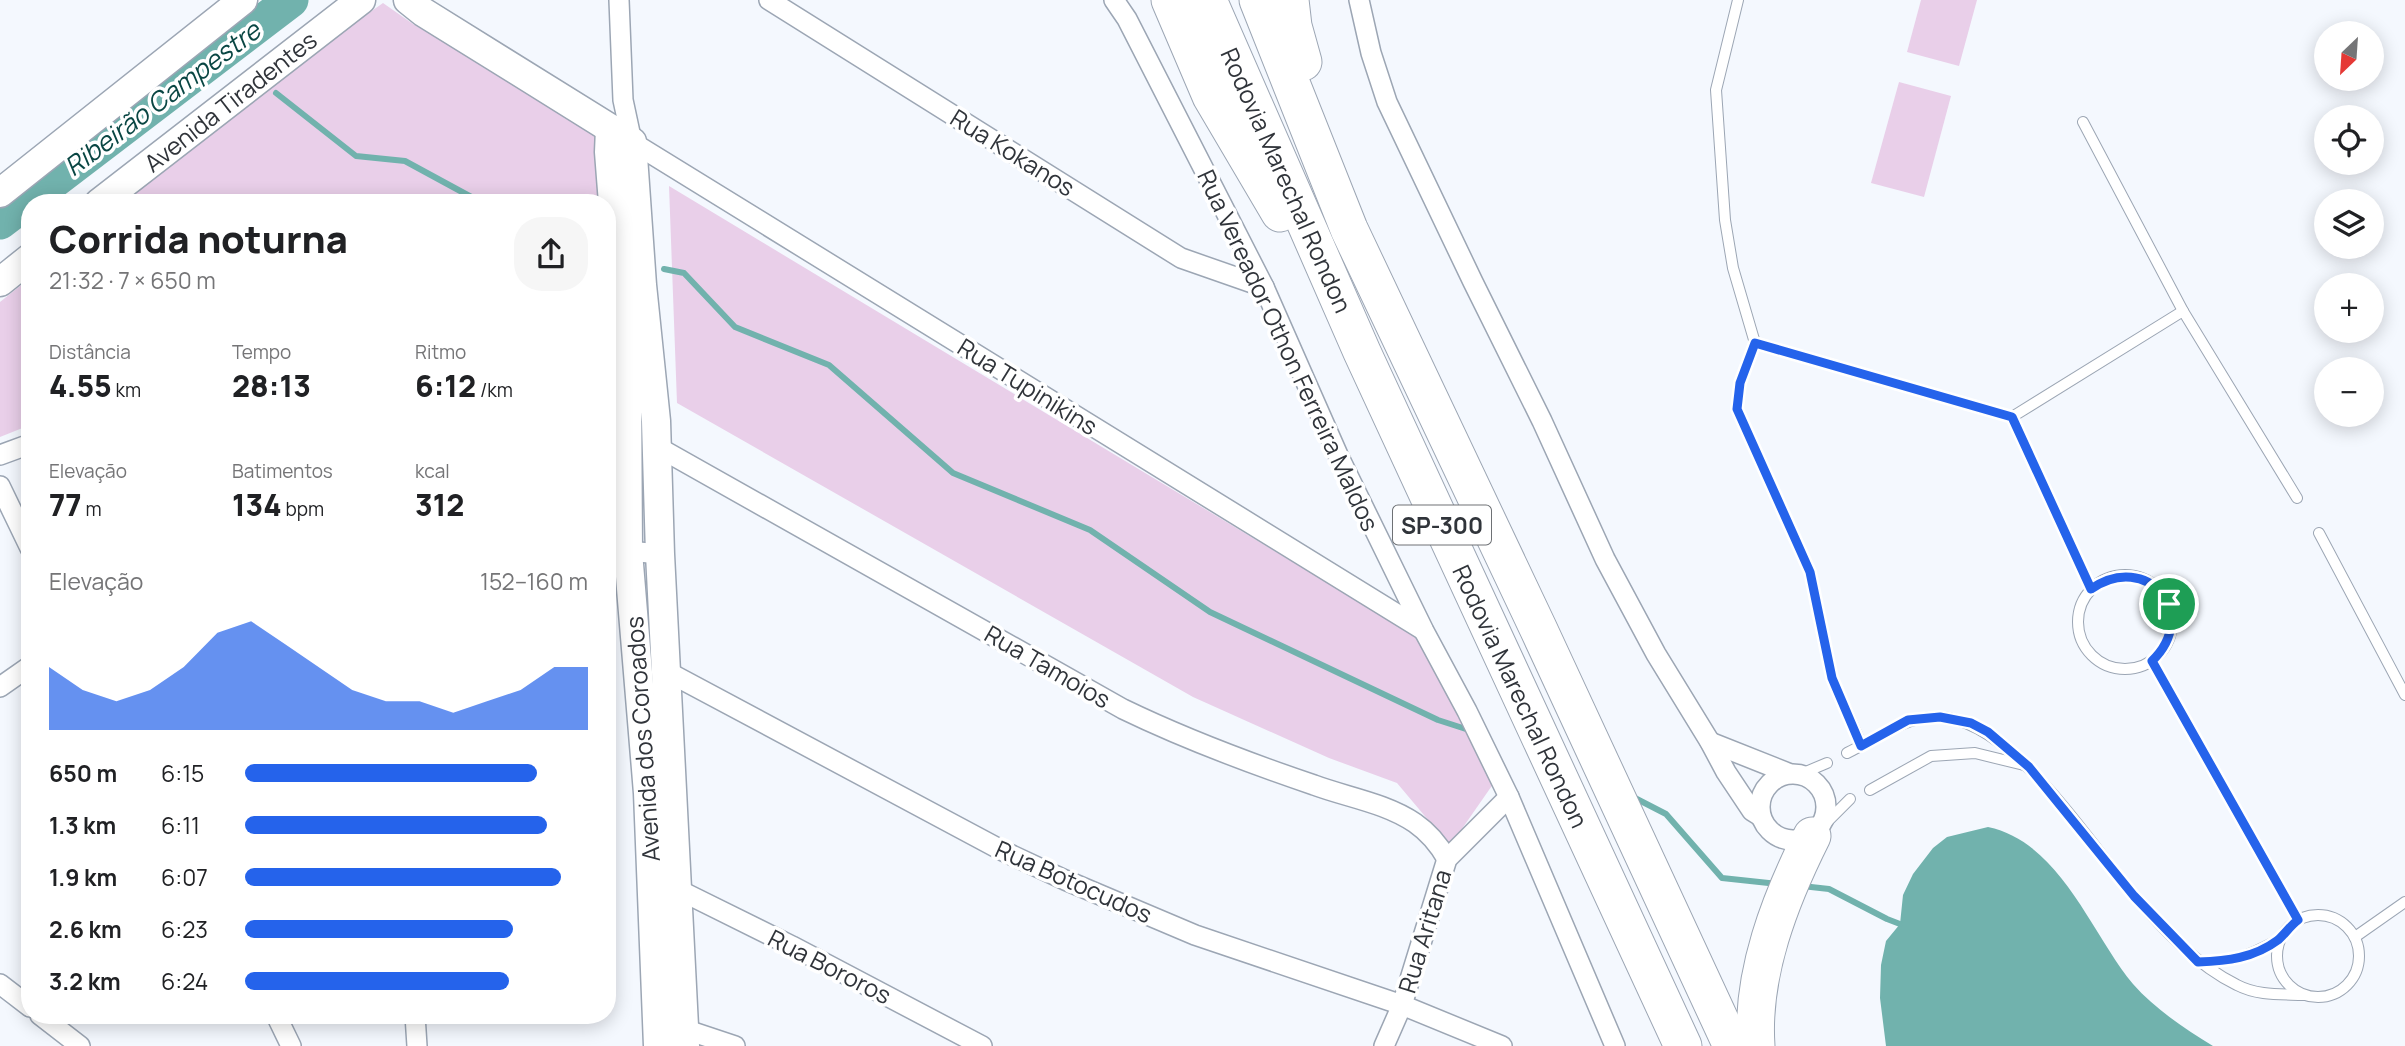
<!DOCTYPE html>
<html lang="pt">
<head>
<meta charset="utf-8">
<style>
  body { margin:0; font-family:Manrope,sans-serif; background:#f6f6f6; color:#202124; height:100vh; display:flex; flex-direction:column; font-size:26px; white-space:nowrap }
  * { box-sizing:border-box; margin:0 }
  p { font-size:23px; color:#757577 }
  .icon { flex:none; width:38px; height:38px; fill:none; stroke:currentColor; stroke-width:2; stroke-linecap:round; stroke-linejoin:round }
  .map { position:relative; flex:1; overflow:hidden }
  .panel { position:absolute; left:21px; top:194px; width:595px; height:830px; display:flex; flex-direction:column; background:#fff; border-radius:28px; box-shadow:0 4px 18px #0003 }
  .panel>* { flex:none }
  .needle { width:46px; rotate:205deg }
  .fabs { position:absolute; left:2314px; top:21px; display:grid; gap:14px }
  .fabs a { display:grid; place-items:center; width:70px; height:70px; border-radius:50%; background:#fff; box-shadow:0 4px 18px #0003; font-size:35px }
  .pin { position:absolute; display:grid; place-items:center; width:60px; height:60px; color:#fff; margin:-30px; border:4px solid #fff; border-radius:50%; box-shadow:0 2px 7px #0007 }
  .round { display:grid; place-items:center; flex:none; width:74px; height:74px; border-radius:28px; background:#f6f6f6 }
  .head { display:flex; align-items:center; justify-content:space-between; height:119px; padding:0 28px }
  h1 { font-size:38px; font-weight:800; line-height:52px }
  .metrics { display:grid; grid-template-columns:repeat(3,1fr); gap:10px; height:119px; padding:7px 28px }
  .metrics div { display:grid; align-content:center }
  .metrics b { font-size:30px; font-weight:800 }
  .metrics small { font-size:19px; font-weight:400 }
  .metrics p { font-size:19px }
  .chart { height:196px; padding:14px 28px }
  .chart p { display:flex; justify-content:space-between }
  .chart svg { width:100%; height:126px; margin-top:7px; fill:#2563eb; opacity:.7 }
  ul { padding:0 28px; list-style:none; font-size:23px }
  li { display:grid; grid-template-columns:112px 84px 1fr; align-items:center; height:52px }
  li i { height:18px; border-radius:9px; background:#2563eb }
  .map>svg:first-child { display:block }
  .green { fill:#e9cfe9 }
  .water { fill:#71b2ad }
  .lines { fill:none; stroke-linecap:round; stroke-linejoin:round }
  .stream { stroke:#71b2ad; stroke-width:6 }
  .river { stroke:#71b2ad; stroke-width:35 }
  .lane-casing { stroke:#9ca6b4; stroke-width:12 }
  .street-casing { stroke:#9ca6b4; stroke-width:22 }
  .secondary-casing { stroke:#9ca6b4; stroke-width:31 }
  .highway-casing { stroke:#9ca6b4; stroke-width:39 }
  .lane { stroke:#fff; stroke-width:10 }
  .street { stroke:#fff; stroke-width:19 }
  .secondary { stroke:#fff; stroke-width:28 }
  .highway { stroke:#fff; stroke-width:37 }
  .route-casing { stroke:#fff; stroke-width:14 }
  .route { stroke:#2563eb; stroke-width:9 }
  .labels { text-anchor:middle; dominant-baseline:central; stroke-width:7; stroke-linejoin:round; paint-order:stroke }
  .shield { fill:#fff; stroke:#6e7175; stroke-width:2 }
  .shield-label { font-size:23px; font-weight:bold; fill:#30343a }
  .street-label { font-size:24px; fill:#30343a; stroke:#fff }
  .water-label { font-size:26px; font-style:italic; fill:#094643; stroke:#fff }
</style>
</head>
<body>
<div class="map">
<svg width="2405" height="1046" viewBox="0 0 2405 1046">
  <rect width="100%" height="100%" fill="#f4f8fe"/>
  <!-- green -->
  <g class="green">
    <polygon points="1921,0 1977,0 1959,66 1907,52"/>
    <polygon points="383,3 413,24 597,131 602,203 121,203 260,90"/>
    <polygon points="1899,82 1951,96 1924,197 1871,183"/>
    <polygon points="669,186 1419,638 1498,777 1450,846 1397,783 1329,758 1193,697 677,403"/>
    <polygon points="30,278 30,425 0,437 0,302"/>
  </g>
  <!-- water -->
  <path class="water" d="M1988 827C2060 842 2091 933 2133 984 2155 1009 2185 1029 2213 1046H1886L1880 998 1881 965 1886 941 1900 924 1903 895 1913 874 1933 848 1947 837Z"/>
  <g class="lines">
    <!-- stream -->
    <g class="stream">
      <polyline points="276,93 356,156 405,161 475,199 493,203"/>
      <polyline points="664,269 684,273 735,327 829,365 953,473 1090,530 1210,612 1438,720 1469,730"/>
      <polyline points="1633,797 1666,814 1722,878 1778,884"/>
      <polyline points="1802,886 1829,889 1887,919 1900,924"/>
    </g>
    <!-- river -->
    <polyline class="river" points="0,222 291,0"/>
    <!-- lane casing -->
    <g class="lane-casing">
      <g id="lane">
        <polyline points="1738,0 1716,90 1725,220 1733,268 1755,343 2012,417"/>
        <polyline points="2083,122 2183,311"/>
        <polyline points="1755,343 1740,383 1737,409 1810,572 1832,678 1862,746"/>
        <polyline points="2319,533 2405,695"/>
        <circle cx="2125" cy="622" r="47"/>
        <polyline points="2091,589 2012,417 2183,311 2297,498"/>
        <polyline points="2152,661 2298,920"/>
        <path d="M1847 753C1878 738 1904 716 1939 717 2013 720 2088 843 2134 895 2163 929 2196 965 2237 985 2258 996 2281 994 2304 995"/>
        <polyline points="1801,774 1827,763"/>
        <polyline points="1870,790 1931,756 1975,753 2024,765"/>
        <polyline points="1822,827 1850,799"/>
        <circle cx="2318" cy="956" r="41"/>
        <polyline points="2355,937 2405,902"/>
        <path d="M2199 962C2238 961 2246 957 2280 939"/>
      </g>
    </g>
    <!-- street casing -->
    <g class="street-casing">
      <g id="street">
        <polyline points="619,0 623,100 632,142 1423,630"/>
        <polyline points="769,0 1181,258 1264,287"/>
        <polyline points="1114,0 1127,19 1264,287 1338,455 1424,631 1467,711 1509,797 1615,1046"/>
        <polyline points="1359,0 1371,53 1387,102 1473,282 1542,421 1605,559 1656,654 1710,742 1726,772 1752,811 1760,816"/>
        <path d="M656 446 1123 709C1185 739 1249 763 1314 785 1346 797 1386 803 1415 823 1428 832 1439 845 1447 859"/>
        <polyline points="0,455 30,444"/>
        <polyline points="0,486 30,548"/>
        <polyline points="607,549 660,554"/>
        <polyline points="666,671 1003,851 1065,880 1195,935 1402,1005 1502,1046"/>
        <polyline points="0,687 30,666"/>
        <polyline points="1710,742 1788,773"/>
        <circle cx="1793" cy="807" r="33"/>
        <polyline points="677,889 792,946 982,1046"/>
        <polyline points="0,984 30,1007"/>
        <polyline points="40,1015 80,1046"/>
        <polyline points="276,1015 291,1046"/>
        <polyline points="415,1015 417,1046"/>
        <polyline points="673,1028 684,1029 735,1046"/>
        <polyline points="1384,1046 1402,1005 1447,859 1509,797"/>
      </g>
    </g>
    <!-- secondary casing -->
    <g class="secondary-casing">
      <g id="secondary">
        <polyline points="408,0 423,12 632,142 642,285 656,421 660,554 685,1046"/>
        <polyline points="610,129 609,152 627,382 628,552 648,793 658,1046"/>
        <polyline points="0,193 243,0"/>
        <polyline points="99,203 361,0"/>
        <polyline points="0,282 30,258"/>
      </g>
    </g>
    <!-- highway casing -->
    <g class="highway-casing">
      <g id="highway">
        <polyline points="1170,0 1211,96 1280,213"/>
        <polyline points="1208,0 1362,352 1683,1046"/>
        <polyline points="1258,0 1349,229 1538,628 1732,1046"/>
        <polyline points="1290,0 1293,26 1303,62"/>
        <path d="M1756 1046C1751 974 1780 900 1812 836"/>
      </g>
    </g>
    <!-- lane -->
    <use href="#lane" class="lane"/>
    <!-- street -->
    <use href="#street" class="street"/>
    <!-- secondary -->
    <use href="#secondary" class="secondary"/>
    <!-- highway -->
    <use href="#highway" class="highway"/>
  </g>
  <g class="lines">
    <!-- route casing -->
    <g class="route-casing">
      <path id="route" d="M1755 343 2012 417 2091 589C2147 550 2201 614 2152 661L2298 920C2290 926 2285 934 2278 940 2254 958 2227 961 2198 962L2134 896 2029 767 1988 732 1971 723 1940 717 1908 720 1861 746 1832 678 1810 572 1737 409 1740 383Z"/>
    </g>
    <!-- route -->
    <use href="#route" class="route"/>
  </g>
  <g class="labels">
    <!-- shield labels -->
    <rect class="shield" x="1393" y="505.5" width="98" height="39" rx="5"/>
    <g class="shield-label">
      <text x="1442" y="525">SP-300</text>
    </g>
    <!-- street labels -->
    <g class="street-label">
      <text transform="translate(230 101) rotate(-38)">Avenida Tiradentes</text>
      <text transform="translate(1013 152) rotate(32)">Rua Kokanos</text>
      <text transform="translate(1287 180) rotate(66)">Rodovia Marechal Rondon</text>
      <text transform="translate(1289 350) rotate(65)">Rua Vereador Othon Ferreira Maldos</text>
      <text transform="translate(1028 386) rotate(32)">Rua Tupinikins</text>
      <text transform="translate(1048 666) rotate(30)">Rua Tamoios</text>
      <text transform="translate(1521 696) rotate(65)">Rodovia Marechal Rondon</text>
      <text transform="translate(642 739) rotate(-94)">Avenida dos Coroados</text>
      <text transform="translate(1074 881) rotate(24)">Rua Botocudos</text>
      <text transform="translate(1424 931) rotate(-73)">Rua Aritana</text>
      <text transform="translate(830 966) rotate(27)">Rua Bororos</text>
    </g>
    <!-- water labels -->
    <g class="water-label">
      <text transform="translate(162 98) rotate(-37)">Ribeirão Campestre</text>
    </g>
  </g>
</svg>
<div class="fabs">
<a><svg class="needle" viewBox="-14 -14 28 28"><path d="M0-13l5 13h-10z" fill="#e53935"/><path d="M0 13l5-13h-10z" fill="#757577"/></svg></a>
<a><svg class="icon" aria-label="locate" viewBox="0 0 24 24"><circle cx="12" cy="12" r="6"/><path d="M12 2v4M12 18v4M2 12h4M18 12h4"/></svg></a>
<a><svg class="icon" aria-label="layers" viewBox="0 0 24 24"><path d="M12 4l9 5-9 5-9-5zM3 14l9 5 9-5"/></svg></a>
<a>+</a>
<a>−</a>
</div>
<div class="pin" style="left:2169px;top:604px;background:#1e9e55"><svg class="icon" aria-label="arrive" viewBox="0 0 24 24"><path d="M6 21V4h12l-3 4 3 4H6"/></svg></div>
<section class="panel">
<div class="head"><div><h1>Corrida noturna</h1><p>21:32 · 7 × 650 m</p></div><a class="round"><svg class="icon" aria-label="share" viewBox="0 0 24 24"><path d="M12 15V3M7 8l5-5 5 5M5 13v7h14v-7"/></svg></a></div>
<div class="metrics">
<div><p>Distância</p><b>4.55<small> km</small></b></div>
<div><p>Tempo</p><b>28:13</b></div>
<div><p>Ritmo</p><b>6:12<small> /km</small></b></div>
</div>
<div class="metrics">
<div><p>Elevação</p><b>77<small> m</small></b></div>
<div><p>Batimentos</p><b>134<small> bpm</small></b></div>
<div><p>kcal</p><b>312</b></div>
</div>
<div class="chart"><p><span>Elevação</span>152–160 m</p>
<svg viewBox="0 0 160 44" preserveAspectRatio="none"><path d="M0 44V22L10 30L20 34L30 30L40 22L50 10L60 6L70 14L80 22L90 30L100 34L110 34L120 38L130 34L140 30L150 22L160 22V44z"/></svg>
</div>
<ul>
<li><b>650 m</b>6:15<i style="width:85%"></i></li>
<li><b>1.3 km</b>6:11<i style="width:88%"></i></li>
<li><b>1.9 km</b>6:07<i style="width:92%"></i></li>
<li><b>2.6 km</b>6:23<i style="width:78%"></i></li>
<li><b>3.2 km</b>6:24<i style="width:77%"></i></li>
</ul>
</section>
</div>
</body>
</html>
